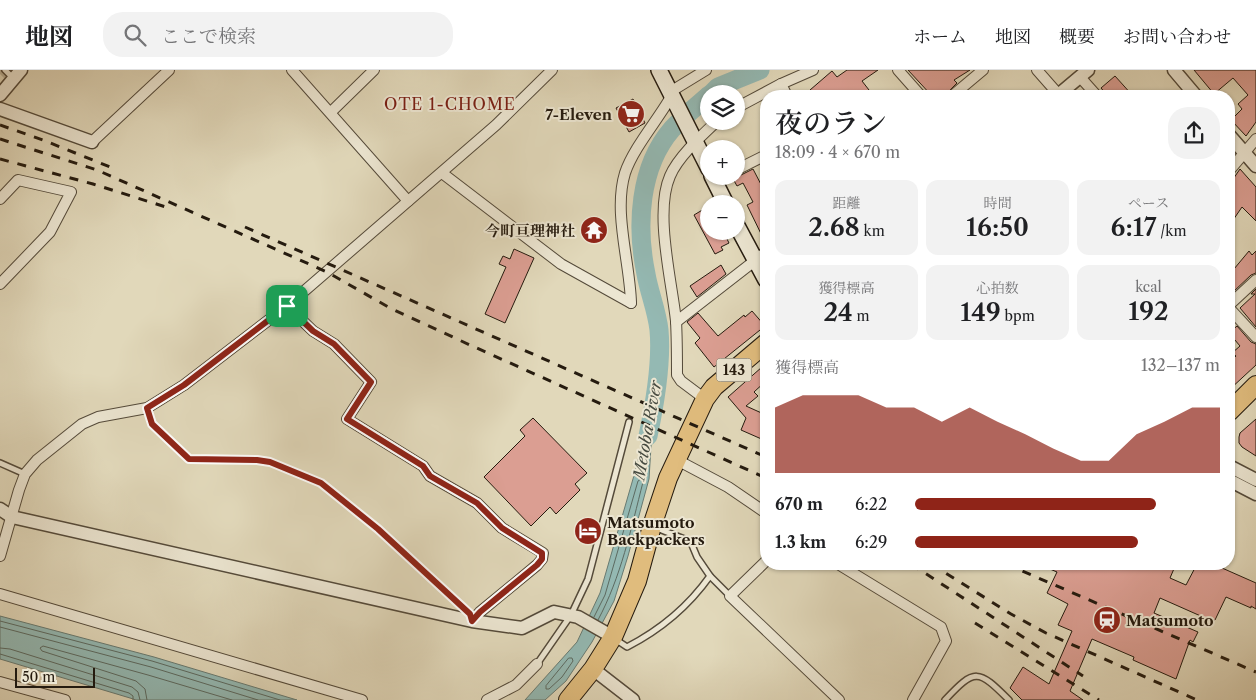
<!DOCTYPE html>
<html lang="ja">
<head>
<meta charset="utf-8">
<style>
  body { margin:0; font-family:"Libre Caslon Text","Noto Serif JP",serif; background:#f2f2f2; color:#202124; height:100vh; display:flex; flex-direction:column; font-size:19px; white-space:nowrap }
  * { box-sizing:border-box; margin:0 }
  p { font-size:16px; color:#757577 }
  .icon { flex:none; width:28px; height:28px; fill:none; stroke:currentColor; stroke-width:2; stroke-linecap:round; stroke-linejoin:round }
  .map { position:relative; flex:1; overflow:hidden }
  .side { position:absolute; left:760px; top:20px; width:475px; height:480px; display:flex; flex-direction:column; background:#fff; border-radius:20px; box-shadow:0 1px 4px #0004 }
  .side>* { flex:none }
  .controls { position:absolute; left:700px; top:15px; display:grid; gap:10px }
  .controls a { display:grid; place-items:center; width:45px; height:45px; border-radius:50%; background:#fff; box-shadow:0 1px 4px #0004; font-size:25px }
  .scale { position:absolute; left:15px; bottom:12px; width:80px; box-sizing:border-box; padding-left:5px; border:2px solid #251b0f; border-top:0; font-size:14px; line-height:18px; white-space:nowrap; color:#251b0f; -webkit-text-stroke:4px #ece6d2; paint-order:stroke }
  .pin { position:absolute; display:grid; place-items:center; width:42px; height:42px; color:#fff; margin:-21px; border-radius:10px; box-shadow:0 2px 8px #0006 }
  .round { display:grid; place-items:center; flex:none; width:52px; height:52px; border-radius:20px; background:#f2f2f2 }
  .headline { display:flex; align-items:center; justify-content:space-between; height:85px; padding:0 15px }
  h1 { font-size:28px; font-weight:600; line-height:38px }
  .metrics { display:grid; grid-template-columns:repeat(3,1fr); gap:8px; height:85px; padding:5px 15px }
  .metrics div { display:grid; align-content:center; border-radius:12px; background:#f2f2f2; text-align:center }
  .metrics b { font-size:25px; font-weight:600 }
  .metrics small { font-size:14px; font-weight:400 }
  .metrics p { font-size:14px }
  .chart { height:140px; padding:10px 15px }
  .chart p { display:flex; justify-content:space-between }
  .chart svg { width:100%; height:90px; margin-top:5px; fill:#8f2418; opacity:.7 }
  ul { padding:0 15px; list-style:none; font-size:16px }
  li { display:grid; grid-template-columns:80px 60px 1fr; align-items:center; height:38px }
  li i { height:12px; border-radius:6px; background:#8f2418 }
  header { display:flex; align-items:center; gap:30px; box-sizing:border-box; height:70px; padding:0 25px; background:#fff; border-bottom:1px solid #e0e0e0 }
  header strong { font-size:24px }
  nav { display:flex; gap:28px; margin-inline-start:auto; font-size:18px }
  .search { width:350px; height:45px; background:#f2f2f2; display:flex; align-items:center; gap:12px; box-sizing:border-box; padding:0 18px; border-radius:20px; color:#757577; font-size:19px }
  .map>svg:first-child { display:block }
  .water { fill:#94b9b3; stroke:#687a71 }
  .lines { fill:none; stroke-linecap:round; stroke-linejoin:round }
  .shore { stroke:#5c6a61; stroke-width:1 }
  .river { stroke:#94b9b3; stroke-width:19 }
  .building { fill:#db9e92; stroke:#251b0f }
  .tertiary-tunnel { stroke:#bbb298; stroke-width:12; stroke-dasharray:12 6; stroke-linecap:butt }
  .service-casing { stroke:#544a3a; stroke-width:8 }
  .minor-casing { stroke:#544a3a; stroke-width:12 }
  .tertiary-casing { stroke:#544a3a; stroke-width:15 }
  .secondary-casing { stroke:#251b0f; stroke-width:18 }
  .trunk-casing { stroke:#251b0f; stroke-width:20 }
  .service { stroke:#ece6d2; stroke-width:5 }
  .minor { stroke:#ece6d2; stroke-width:10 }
  .tertiary { stroke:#ece6d2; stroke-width:12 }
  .secondary { stroke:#ece6d2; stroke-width:15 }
  .trunk { stroke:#e0bc7d; stroke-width:18 }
  .rail { stroke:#251b0f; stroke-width:3; stroke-dasharray:9 9; stroke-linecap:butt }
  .route-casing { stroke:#fff; stroke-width:10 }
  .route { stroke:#8f2418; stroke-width:6 }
  .labels { text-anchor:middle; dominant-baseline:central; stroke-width:4; stroke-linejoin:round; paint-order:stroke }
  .shield { fill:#ece6d2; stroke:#61584a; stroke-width:1 }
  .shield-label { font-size:14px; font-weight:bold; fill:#251b0f }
  .poi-label { font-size:15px; font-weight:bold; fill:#251b0f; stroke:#ece6d2; text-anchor:end }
  .neighbourhood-label { font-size:16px; letter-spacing:1px; fill:#7a1f14; stroke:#ece6d2 }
  .water-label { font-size:16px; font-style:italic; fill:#464a40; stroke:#ece6d2 }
</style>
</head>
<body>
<header>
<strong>地図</strong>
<div class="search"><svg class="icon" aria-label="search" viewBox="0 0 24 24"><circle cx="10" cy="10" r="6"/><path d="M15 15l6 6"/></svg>ここで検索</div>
<nav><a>ホーム</a><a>地図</a><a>概要</a><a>お問い合わせ</a></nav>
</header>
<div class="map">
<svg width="1256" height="630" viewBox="0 0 1256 630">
  <rect width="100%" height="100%" fill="#e1d8ba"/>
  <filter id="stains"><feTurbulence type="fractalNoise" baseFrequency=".004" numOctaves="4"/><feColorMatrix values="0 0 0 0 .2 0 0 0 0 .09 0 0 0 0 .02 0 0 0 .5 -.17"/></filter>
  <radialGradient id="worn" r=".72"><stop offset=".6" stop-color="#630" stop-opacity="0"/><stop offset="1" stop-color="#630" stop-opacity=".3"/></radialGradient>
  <!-- water -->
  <g class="water">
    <polygon points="654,327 649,409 628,486 614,531 592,572 566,611 545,630 525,630 577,572 600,523 635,402"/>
    <polygon points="0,546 154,587 297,630 136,630 130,628 0,589"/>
  </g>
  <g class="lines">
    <!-- shore -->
    <g class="shore">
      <path d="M594 547 605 525 638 411 641 409 643 412C631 459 621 507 598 550"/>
      <polyline points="0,551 152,591 280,630"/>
      <polyline points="0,557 151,597 258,630"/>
      <polyline points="0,578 10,579 132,617 138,622 140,630"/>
      <polyline points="0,584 129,623 133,626 133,630"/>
      <polygon points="569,588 572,588 573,591 562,607 549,619 546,619 546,616"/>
      <polyline points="147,630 145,619 136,611 42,581 40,578 43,576 148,605 232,630"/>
    </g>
    <!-- river -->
    <g class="river">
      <polyline points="711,24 718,17 760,0"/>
      <path d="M648 366C655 333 662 293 659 260 657 241 649 222 646 204 636 156 639 97 672 59 683 47 697 36 709 25"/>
    </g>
  </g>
  <!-- building -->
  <g class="building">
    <polygon points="847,0 878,0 862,11 869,20 859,26 815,26 810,20 832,1 837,7"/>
    <polygon points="908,0 970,0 954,10 957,13 944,26 932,26"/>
    <polygon points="1194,0 1256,0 1256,52 1246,66 1231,50 1242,39 1238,34 1248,25 1233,8 1214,24"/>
    <polygon points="1115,6 1133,26 1108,26 1101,18"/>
    <polygon points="633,29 645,53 629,62 616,38"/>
    <polygon points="753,99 766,124 766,174 747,135 753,132 743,113 737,116 732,107 739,106"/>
    <polygon points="1240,99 1256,117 1256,151 1242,137 1229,156 1229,115"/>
    <polygon points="709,136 709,161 723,161 729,173 721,177 723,180 715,184 694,145"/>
    <polygon points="514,179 534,188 505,253 485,244 506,197 499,194 503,186 510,189"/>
    <polygon points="1249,181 1252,185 1256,181 1256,203 1251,205 1232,223 1229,223 1229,205"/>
    <polygon points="721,195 726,204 697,227 690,216"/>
    <polygon points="1256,219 1256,257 1240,238 1255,224 1251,224"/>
    <polygon points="752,241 765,256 714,297 695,273 700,268 687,252 698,243 718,266 744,245 745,247"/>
    <polygon points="1237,256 1251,272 1256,274 1256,295 1229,320 1229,293 1236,286 1232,283 1240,276 1229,263"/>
    <polygon points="762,297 766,302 766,311 754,322 758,326 746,336 766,345 766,371 741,360 746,348 728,327"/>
    <polygon points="533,348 587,403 575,414 580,420 556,444 550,437 531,456 484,407 525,366 520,360"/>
    <polygon points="1256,349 1256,386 1242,377 1239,373 1239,367 1240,363"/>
    <polygon points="1038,494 1176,494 1170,508 1186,515 1197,494 1213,494 1256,513 1256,539 1251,536 1251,538 1226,527 1215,550 1212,551 1160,528 1154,543 1198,562 1193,572 1190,570 1176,609 1133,590 1134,587 1092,569 1070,621 1083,630 1022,630 1010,618 1023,597 1049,614 1072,561 1058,555 1068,534 1047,523 1057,502"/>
  </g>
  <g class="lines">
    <!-- tertiary-tunnel -->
    <polyline class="tertiary-tunnel" points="0,4 4,0"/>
    <!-- service casing -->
    <g class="service-casing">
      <g id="service">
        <polyline points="5,0 13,8"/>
        <polyline points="147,338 152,354 189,389 257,390 270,392 321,413 378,459 470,544 471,549"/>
        <polyline points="0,393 25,404"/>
        <polyline points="654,457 687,470 692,475 697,487 710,506 730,526"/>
        <path d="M615 569 627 577C660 560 688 537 710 506"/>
        <polyline points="537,594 571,545 588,509 629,352"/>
        <path d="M945 630C975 598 978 599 1009 630"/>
      </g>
    </g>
    <!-- minor casing -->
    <g class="minor-casing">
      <g id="minor">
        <polyline points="292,0 408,131"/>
        <polyline points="898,0 921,26"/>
        <polyline points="1037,0 1059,25"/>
        <polyline points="1080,7 1097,26"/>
        <polyline points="781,14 787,26"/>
        <polyline points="670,22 706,0"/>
        <polyline points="952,26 983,0"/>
        <polyline points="736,38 781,14 813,0"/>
        <polyline points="331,42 374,0"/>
        <polyline points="92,72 169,0"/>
        <polyline points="736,100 766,85"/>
        <polyline points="1229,101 1256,69"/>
        <polyline points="442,103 561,194 631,233"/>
        <polyline points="715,111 724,106"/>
        <polyline points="0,129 18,110 71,122 50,162 0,214"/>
        <path d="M631 233C630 192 613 142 625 103 633 79 656 52 669 30L672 27"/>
        <polyline points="1229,235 1256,210"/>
        <polyline points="287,236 313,261 334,274 371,312 347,349 423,396 430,406 477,433 502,458 543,483 542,489 537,495 480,542 472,551"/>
        <polyline points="1229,238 1256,267"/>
        <polyline points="676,252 766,182"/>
        <path d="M705 329 681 311 677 305C677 287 677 269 676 251 672 212 654 142 670 106 678 87 701 66 717 51"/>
        <polyline points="677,390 728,417 766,443"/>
        <polyline points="0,486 19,420 25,404 37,390 82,354 98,347 147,338 184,315 287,236 496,55 552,0"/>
        <polyline points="766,491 730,526 839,630"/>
        <polyline points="838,494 941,557 946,571 913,630"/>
        <polyline points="0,524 362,630"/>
        <polyline points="0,612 65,630"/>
        <polyline points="487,630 516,615 537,594"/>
      </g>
    </g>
    <!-- tertiary casing -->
    <g class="tertiary-casing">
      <g id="tertiary">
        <polyline points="1174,0 1196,26"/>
        <polyline points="0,25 21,0"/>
        <polyline points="1057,26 1088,0"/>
        <polyline points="0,39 92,72"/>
        <polyline points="1229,65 1256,96"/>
        <polyline points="1229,396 1256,410"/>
        <polyline points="1229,410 1256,424"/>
        <polyline points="0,439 12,447 472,551 522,558 554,542 578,547 613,567"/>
        <polyline points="593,599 633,630"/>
      </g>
    </g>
    <!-- secondary casing -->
    <g class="secondary-casing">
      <g id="secondary">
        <polyline points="659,0 709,99"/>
        <polyline points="712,106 726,134"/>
        <polyline points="736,154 766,210"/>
      </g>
    </g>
    <!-- trunk casing -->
    <g class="trunk-casing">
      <g id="trunk">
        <polyline points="1229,342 1256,315"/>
        <polyline points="568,630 593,599 613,567 637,511 652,456 668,408 705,329 714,317 766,273"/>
      </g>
    </g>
    <!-- service -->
    <use href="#service" class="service"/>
    <!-- minor -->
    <use href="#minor" class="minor"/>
    <!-- tertiary -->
    <use href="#tertiary" class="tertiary"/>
    <!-- secondary -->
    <use href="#secondary" class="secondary"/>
    <!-- trunk -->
    <use href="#trunk" class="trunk"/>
    <!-- rail -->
    <g class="rail">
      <polyline points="0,55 43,70 110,97"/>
      <polyline points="0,69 97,100 327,202 390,238 470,275 766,408"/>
      <polyline points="0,89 93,114 169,138"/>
      <polyline points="245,157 766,387"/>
      <polyline points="911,494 1083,606"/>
      <polyline points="931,494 1011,544 1046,563 1197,630"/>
      <polyline points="1006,494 1256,602"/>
      <polyline points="975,553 1099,630"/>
    </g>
  </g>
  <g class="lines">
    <!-- route casing -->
    <g class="route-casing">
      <polygon id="route" points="287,236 313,261 334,274 371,312 347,349 423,396 430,406 477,433 502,458 542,483 542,489 537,495 480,542 472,551 470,544 378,459 321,413 270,392 257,390 189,389 152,354 147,338 184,315"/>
    </g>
    <!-- route -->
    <use href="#route" class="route"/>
  </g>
  <!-- icons -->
  <defs>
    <g id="supermarket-disc" transform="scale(1.4375)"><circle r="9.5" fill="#8f2418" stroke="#ece6d2"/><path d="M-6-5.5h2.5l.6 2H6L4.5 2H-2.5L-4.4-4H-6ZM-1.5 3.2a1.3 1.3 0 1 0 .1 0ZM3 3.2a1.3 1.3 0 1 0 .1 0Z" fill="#fff"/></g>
    <g id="temple-disc" transform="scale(1.4375)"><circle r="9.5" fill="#8f2418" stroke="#ece6d2"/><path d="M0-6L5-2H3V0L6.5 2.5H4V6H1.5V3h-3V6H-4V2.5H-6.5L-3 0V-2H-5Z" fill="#fff"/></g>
    <g id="hotel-disc" transform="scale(1.4375)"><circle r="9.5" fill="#8f2418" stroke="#ece6d2"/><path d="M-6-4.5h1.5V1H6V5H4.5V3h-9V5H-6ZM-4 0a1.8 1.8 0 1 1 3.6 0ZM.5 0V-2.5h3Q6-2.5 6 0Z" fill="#fff"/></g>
    <g id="station-disc" transform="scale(1.4375)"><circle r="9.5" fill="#8f2418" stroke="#ece6d2"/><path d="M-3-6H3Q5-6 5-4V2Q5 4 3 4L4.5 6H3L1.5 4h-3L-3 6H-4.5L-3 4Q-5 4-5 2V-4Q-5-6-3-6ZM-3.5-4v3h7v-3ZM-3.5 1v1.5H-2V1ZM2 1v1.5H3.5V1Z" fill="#fff"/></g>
  </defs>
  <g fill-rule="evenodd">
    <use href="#supermarket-disc" x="631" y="44"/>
    <use href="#temple-disc" x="594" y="160"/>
    <use href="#hotel-disc" x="588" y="461"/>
    <use href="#station-disc" x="1107" y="550"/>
  </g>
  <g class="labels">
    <!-- shield labels -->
    <rect class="shield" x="716.5" y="288.5" width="35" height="23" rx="4"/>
    <g class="shield-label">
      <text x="734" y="300">143</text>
    </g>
    <!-- poi labels -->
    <g class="poi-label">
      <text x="612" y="44">7-Eleven</text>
      <text x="575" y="160">今町亘理神社</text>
      <text x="607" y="452" text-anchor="start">Matsumoto<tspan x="607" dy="17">Backpackers</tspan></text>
      <text x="1126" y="550" text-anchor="start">Matsumoto</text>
    </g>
    <!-- neighbourhood labels -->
    <g class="neighbourhood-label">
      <text x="450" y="34">OTE 1-CHOME</text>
    </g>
    <!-- water labels -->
    <g class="water-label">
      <text transform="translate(647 360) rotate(-80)">Metoba River</text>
    </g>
  </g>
  <rect width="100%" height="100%" filter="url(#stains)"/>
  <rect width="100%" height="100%" fill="url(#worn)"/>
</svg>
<div class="controls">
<a><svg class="icon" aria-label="layers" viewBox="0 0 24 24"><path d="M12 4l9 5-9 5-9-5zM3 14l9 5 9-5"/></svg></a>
<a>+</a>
<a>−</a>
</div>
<div class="scale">50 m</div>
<div class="pin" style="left:287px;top:236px;background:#1e9e55"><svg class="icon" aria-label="arrive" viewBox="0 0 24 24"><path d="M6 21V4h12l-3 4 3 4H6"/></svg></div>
<section class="side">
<div class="headline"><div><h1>夜のラン</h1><p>18:09 · 4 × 670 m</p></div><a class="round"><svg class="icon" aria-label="share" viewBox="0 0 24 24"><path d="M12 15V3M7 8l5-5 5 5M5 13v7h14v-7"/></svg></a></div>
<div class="metrics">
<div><p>距離</p><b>2.68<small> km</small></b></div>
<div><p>時間</p><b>16:50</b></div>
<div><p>ペース</p><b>6:17<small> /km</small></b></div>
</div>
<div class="metrics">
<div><p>獲得標高</p><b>24<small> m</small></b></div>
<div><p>心拍数</p><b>149<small> bpm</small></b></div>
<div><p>kcal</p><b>192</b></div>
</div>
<div class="chart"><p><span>獲得標高</span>132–137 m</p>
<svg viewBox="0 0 160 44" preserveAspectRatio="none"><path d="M0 44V12L10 6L20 6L30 6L40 12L50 12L60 19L70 12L80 19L90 25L100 32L110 38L120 38L130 25L140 19L150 12L160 12V44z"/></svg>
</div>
<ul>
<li><b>670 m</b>6:22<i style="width:79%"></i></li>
<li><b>1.3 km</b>6:29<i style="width:73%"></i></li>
</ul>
</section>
</div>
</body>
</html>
